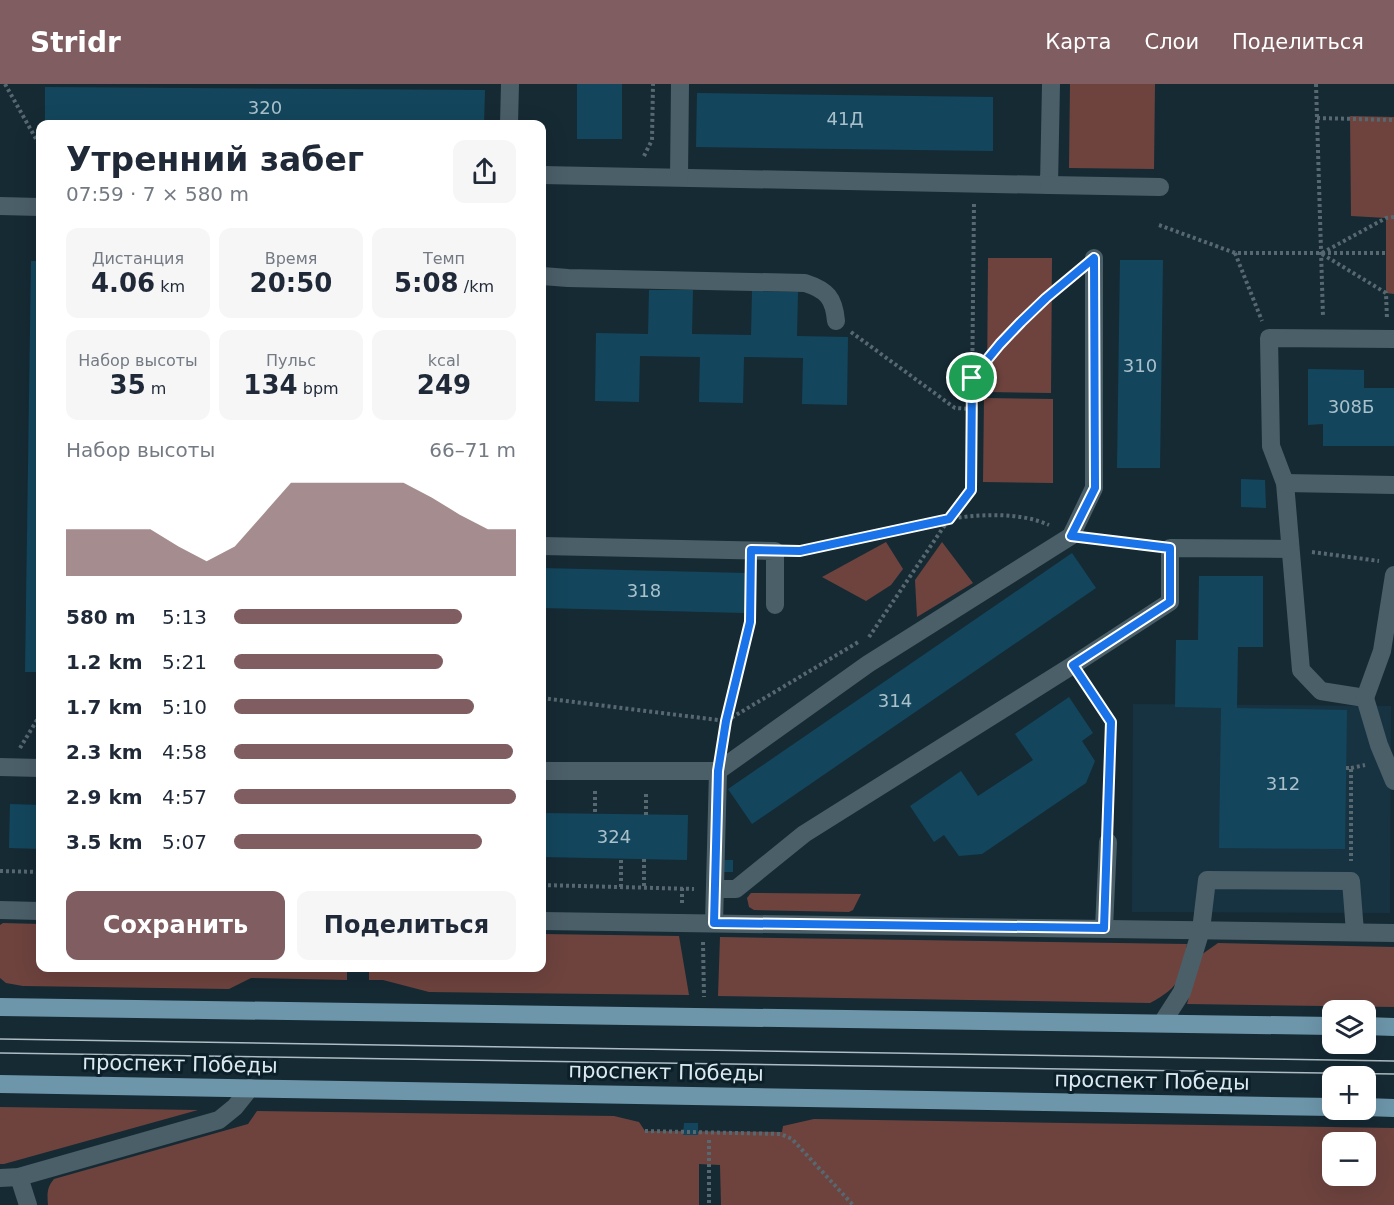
<!DOCTYPE html>
<html lang="ru">
<head>
<meta charset="utf-8">
<style>
  body { margin:0; font-family:"DejaVu Sans",sans-serif; background:#f6f6f7; color:#1f2937; height:100vh; display:flex; flex-direction:column; font-size:22px; white-space:nowrap }
  * { box-sizing:border-box; margin:0 }
  p { font-size:20px; color:#747a83 }
  .icon { flex:none; width:33px; height:33px; fill:none; stroke:currentColor; stroke-width:2; stroke-linecap:round; stroke-linejoin:round }
  .map { position:relative; flex:1; overflow:hidden }
  .panel { position:absolute; left:36px; top:36px; width:510px; height:852px; display:flex; flex-direction:column; background:#fff; border-radius:12px; box-shadow:0 6px 24px #0002 }
  .panel>* { flex:none }
  .controls { position:absolute; left:1322px; top:916px; display:grid; gap:12px }
  .controls a { display:grid; place-items:center; width:54px; height:54px; border-radius:12px; background:#fff; box-shadow:0 6px 24px #0002; font-size:30px }
  .pin { position:absolute; display:grid; place-items:center; width:51px; height:51px; color:#fff; margin:-26px; border:3px solid #fff; border-radius:50%; box-shadow:0 2px 6px #0007 }
  .round { display:grid; place-items:center; flex:none; width:63px; height:63px; border-radius:12px; background:#f6f6f7 }
  .head { display:flex; align-items:center; justify-content:space-between; height:102px; padding:0 30px }
  h1 { font-size:33px; font-weight:700; line-height:45px }
  .metrics { display:grid; grid-template-columns:repeat(3,1fr); gap:9px; height:102px; padding:6px 30px }
  .metrics div { display:grid; align-content:center; border-radius:12px; background:#f6f6f7; text-align:center }
  .metrics b { font-size:26px; font-weight:700 }
  .metrics small { font-size:16px; font-weight:400 }
  .metrics p { font-size:16px }
  .chart { height:168px; padding:12px 30px }
  .chart p { display:flex; justify-content:space-between }
  .chart svg { width:100%; height:108px; margin-top:6px; fill:#7f5d60; opacity:.7 }
  .cta { display:flex; gap:12px; margin-top:auto; padding:12px 30px }
  .cta a { flex:1; height:69px; border-radius:12px; background:#7f5d60; color:#fff; font-size:24px; font-weight:700; line-height:69px; text-align:center }
  .cta a+a { background:#f6f6f7; color:#1f2937 }
  ul { padding:0 30px; list-style:none; font-size:20px }
  li { display:grid; grid-template-columns:96px 72px 1fr; align-items:center; height:45px }
  li i { height:15px; border-radius:8px; background:#7f5d60 }
  header { display:flex; align-items:center; gap:36px; box-sizing:border-box; height:84px; padding:0 30px; background:#7f5d60; color:#fff }
  header strong { font-size:28px }
  nav { display:flex; gap:33px; margin-inline-start:auto; font-size:21px }
  .map>svg:first-child { display:block }
  .built { fill:#173341 }
  .green { fill:#6e433e; fill-rule:evenodd }
  .building { fill:#13465c }
  .lines { fill:none; stroke-linecap:round; stroke-linejoin:round }
  .path { stroke:#576871; stroke-width:4; stroke-dasharray:3 3; stroke-linecap:butt }
  .minor { stroke:#4b5f69; stroke-width:18 }
  .major { stroke:#6d96aa; stroke-width:18 }
  .tram { stroke:#aebcc4; stroke-width:1.5 }
  .route-casing { stroke:#fff; stroke-width:12 }
  .route { stroke:#1a73e8; stroke-width:8 }
  .labels { text-anchor:middle; dominant-baseline:central; stroke-width:6; stroke-linejoin:round; paint-order:stroke }
  .number-label { font-size:18px; fill:#aac0cb }
  .street-label { font-size:21px; fill:#dde9f0; stroke:#0c202a }
</style>
</head>
<body>
<header>
<strong>Stridr</strong>
<nav><a>Карта</a><a>Слои</a><a>Поделиться</a></nav>
</header>
<div class="map">
<svg width="1394" height="1121" viewBox="0 0 1394 1121">
  <rect width="100%" height="100%" fill="#162a34"/>
  <!-- built -->
  <polygon class="built" points="1133,620 1391,622 1390,829 1132,828"/>
  <!-- green -->
  <g class="green">
    <polygon points="1070,0 1155,0 1154,85 1069,84"/>
    <polygon points="1350,32 1394,33 1394,210 1386,209 1386,134 1351,132"/>
    <polygon points="988,174 1052,174 1051,309 987,308"/>
    <polygon points="984,314 1053,315 1053,399 983,398"/>
    <polygon points="886,458 903,485 891,501 866,517 822,493"/>
    <polygon points="942,458 973,499 917,533 915,496"/>
    <polygon points="751,809 861,810 853,826 849,828 754,826 749,823 747,814"/>
    <polygon points="3,839 40,840 40,884 347,884 347,896 251,894 229,905 23,902 6,899 0,894 0,841"/>
    <polygon points="542,850 679,852 689,911 429,908 383,896 369,896 369,884 542,884"/>
    <path d="M720 853 1187 860C1181 893 1182 902 1150 919L718 912Z"/>
    <polygon points="1218,859 1394,863 1394,923 1187,920 1201,871"/>
    <polygon points="0,1023 198,1026 4,1080 0,1080"/>
    <path d="M257 1027 614 1032 639 1038 645 1047 782 1048 783 1042 814 1035 1394 1044V1121H721L720 1081 699 1080V1121H48C47 1110 47 1103 54 1095L248 1040ZM1332 1059H1365V1092H1332Z"/>
  </g>
  <!-- building -->
  <g class="building">
    <rect x="577" y="0" width="45" height="55"/>
    <polygon points="45,3 485,6 484,40 45,40"/>
    <polygon points="697,9 993,13 993,67 696,63"/>
    <polygon points="1120,176 1163,176 1160,384 1117,384"/>
    <polygon points="31,177 40,177 40,588 25,588"/>
    <polygon points="649,206 693,206 692,250 751,251 752,207 798,208 797,252 848,253 847,321 802,320 803,274 744,273 743,319 699,318 700,273 640,272 639,318 595,317 596,249 648,250"/>
    <polygon points="1308,285 1364,286 1364,304 1394,304 1394,362 1323,362 1323,340 1308,341"/>
    <polygon points="1241,395 1265,396 1266,424 1241,423"/>
    <polygon points="1072,469 1096,504 752,740 728,705"/>
    <polygon points="542,484 746,489 745,529 542,524"/>
    <polygon points="1199,492 1263,492 1263,563 1238,563 1237,624 1347,626 1345,765 1219,764 1221,624 1175,623 1176,556 1198,556"/>
    <polygon points="1069,613 1093,649 1082,657 1095,677 1086,699 982,770 959,772 944,751 934,758 910,722 961,687 978,712 1033,676 1015,650"/>
    <polygon points="10,720 40,721 40,765 9,764"/>
    <polygon points="542,729 688,731 687,776 542,773"/>
    <rect x="720" y="776" width="13" height="12"/>
    <polygon points="684,1039 698,1039 698,1051 683,1051"/>
  </g>
  <g class="lines">
    <!-- path -->
    <g class="path">
      <polyline points="5,0 40,62"/>
      <polyline points="1316,0 1323,233"/>
      <polyline points="1317,34 1394,36"/>
      <polyline points="644,72 652,56 653,0"/>
      <polyline points="1159,141 1235,169 1386,169"/>
      <polyline points="1235,169 1262,237"/>
      <polyline points="1322,169 1386,134 1394,133"/>
      <polyline points="1322,170 1386,209 1387,235"/>
      <polyline points="851,248 955,324 972,325"/>
      <polyline points="973,293 1021,238 1074,189"/>
      <polyline points="1093,454 1151,462"/>
      <path d="M794 467C811 467 828 461 844 457 902 445 993 416 1049 441"/>
      <polyline points="1312,468 1379,477"/>
      <polyline points="869,553 949,435 971,406 974,119"/>
      <polyline points="1083,596 1111,638 1108,739"/>
      <polyline points="542,614 726,637 860,557"/>
      <polyline points="722,657 750,538 750,485"/>
      <polyline points="20,664 40,631"/>
      <polyline points="1346,684 1351,684 1351,777"/>
      <polyline points="1351,684 1365,681"/>
      <polyline points="595,707 595,730"/>
      <polyline points="543,729 543,706"/>
      <polyline points="646,731 646,708"/>
      <polyline points="644,775 644,804"/>
      <polyline points="0,787 40,788"/>
      <polyline points="542,801 694,805"/>
      <polyline points="621,803 621,775"/>
      <polyline points="682,804 682,819"/>
      <polyline points="703,858 704,913"/>
      <polyline points="645,1047 781,1050 792,1055 853,1121"/>
      <polyline points="709,1056 709,1121"/>
    </g>
    <!-- minor -->
    <g class="minor">
      <polyline points="509,40 510,0"/>
      <polyline points="542,91 1049,101 1051,0"/>
      <polyline points="679,93 680,0"/>
      <polyline points="1049,101 1160,103"/>
      <polyline points="0,122 40,123"/>
      <path d="M542 192 568 194 805 199C827 206 834 214 836 237"/>
      <polyline points="1394,255 1269,254 1271,362 1285,399 1301,586 1321,607 1365,614 1379,661 1394,697"/>
      <polyline points="1285,399 1394,401"/>
      <polyline points="542,462 775,467 775,521"/>
      <polyline points="1365,614 1382,567 1394,491"/>
      <polyline points="0,683 40,684"/>
      <polyline points="542,687 718,687 868,580 1071,452 1094,404 1094,174"/>
      <polyline points="715,805 736,805 804,750 1073,581 1170,518 1170,464 1290,465"/>
      <polyline points="0,826 40,827"/>
      <polyline points="542,837 1394,849"/>
      <polyline points="714,839 718,687"/>
      <polyline points="1104,844 1108,758"/>
      <polyline points="1162,939 1182,908 1201,846 1207,796 1351,797 1355,848"/>
      <polyline points="19,1093 28,1121"/>
      <polyline points="0,1094 19,1093 219,1036 235,1023 250,1004"/>
    </g>
    <!-- major -->
    <g class="major">
      <polyline points="0,923 1332,942"/>
      <polyline points="1365,942 1394,943"/>
      <polyline points="0,1000 1332,1023"/>
      <polyline points="1365,1023 1394,1024"/>
    </g>
    <!-- tram -->
    <g class="tram">
      <polyline points="0,955 1394,977"/>
      <polyline points="0,969 1394,990"/>
    </g>
  </g>
  <g class="lines">
    <!-- route casing -->
    <g class="route-casing">
      <polygon id="route" points="1094,174 1095,404 1071,452 1170,464 1170,518 1073,581 1111,638 1104,844 714,839 718,687 726,637 750,538 751,466 800,467 949,435 971,406 972,294 1000,260 1021,238 1046,214"/>
    </g>
    <!-- route -->
    <use href="#route" class="route"/>
  </g>
  <g class="labels">
    <!-- number labels -->
    <g class="number-label">
      <text x="265" y="23">320</text>
      <text x="845" y="34">41Д</text>
      <text x="1140" y="281">310</text>
      <text x="1351" y="322">308Б</text>
      <text x="644" y="506">318</text>
      <text x="895" y="616">314</text>
      <text x="1283" y="699">312</text>
      <text x="614" y="752">324</text>
    </g>
    <!-- street labels -->
    <g class="street-label">
      <text transform="translate(180 980) rotate(1)">проспект Победы</text>
      <text transform="translate(666 988) rotate(1)">проспект Победы</text>
      <text transform="translate(1152 997) rotate(1)">проспект Победы</text>
    </g>
  </g>
</svg>
<div class="controls">
<a><svg class="icon" aria-label="layers" viewBox="0 0 24 24"><path d="M12 4l9 5-9 5-9-5zM3 14l9 5 9-5"/></svg></a>
<a>+</a>
<a>−</a>
</div>
<div class="pin" style="left:972px;top:294px;background:#1e9e55"><svg class="icon" aria-label="arrive" viewBox="0 0 24 24"><path d="M6 21V4h12l-3 4 3 4H6"/></svg></div>
<section class="panel">
<div class="head"><div><h1>Утренний забег</h1><p>07:59 · 7 × 580 m</p></div><a class="round"><svg class="icon" aria-label="share" viewBox="0 0 24 24"><path d="M12 15V3M7 8l5-5 5 5M5 13v7h14v-7"/></svg></a></div>
<div class="metrics">
<div><p>Дистанция</p><b>4.06<small> km</small></b></div>
<div><p>Время</p><b>20:50</b></div>
<div><p>Темп</p><b>5:08<small> /km</small></b></div>
</div>
<div class="metrics">
<div><p>Набор высоты</p><b>35<small> m</small></b></div>
<div><p>Пульс</p><b>134<small> bpm</small></b></div>
<div><p>kcal</p><b>249</b></div>
</div>
<div class="chart"><p><span>Набор высоты</span>66–71 m</p>
<svg viewBox="0 0 160 44" preserveAspectRatio="none"><path d="M0 44V25L10 25L20 25L30 25L40 32L50 38L60 32L70 19L80 6L90 6L100 6L110 6L120 6L130 12L140 19L150 25L160 25V44z"/></svg>
</div>
<ul>
<li><b>580 m</b>5:13<i style="width:81%"></i></li>
<li><b>1.2 km</b>5:21<i style="width:74%"></i></li>
<li><b>1.7 km</b>5:10<i style="width:85%"></i></li>
<li><b>2.3 km</b>4:58<i style="width:99%"></i></li>
<li><b>2.9 km</b>4:57<i style="width:100%"></i></li>
<li><b>3.5 km</b>5:07<i style="width:88%"></i></li>
</ul>
<div class="cta"><a>Сохранить</a><a>Поделиться</a></div>
</section>
</div>
</body>
</html>
